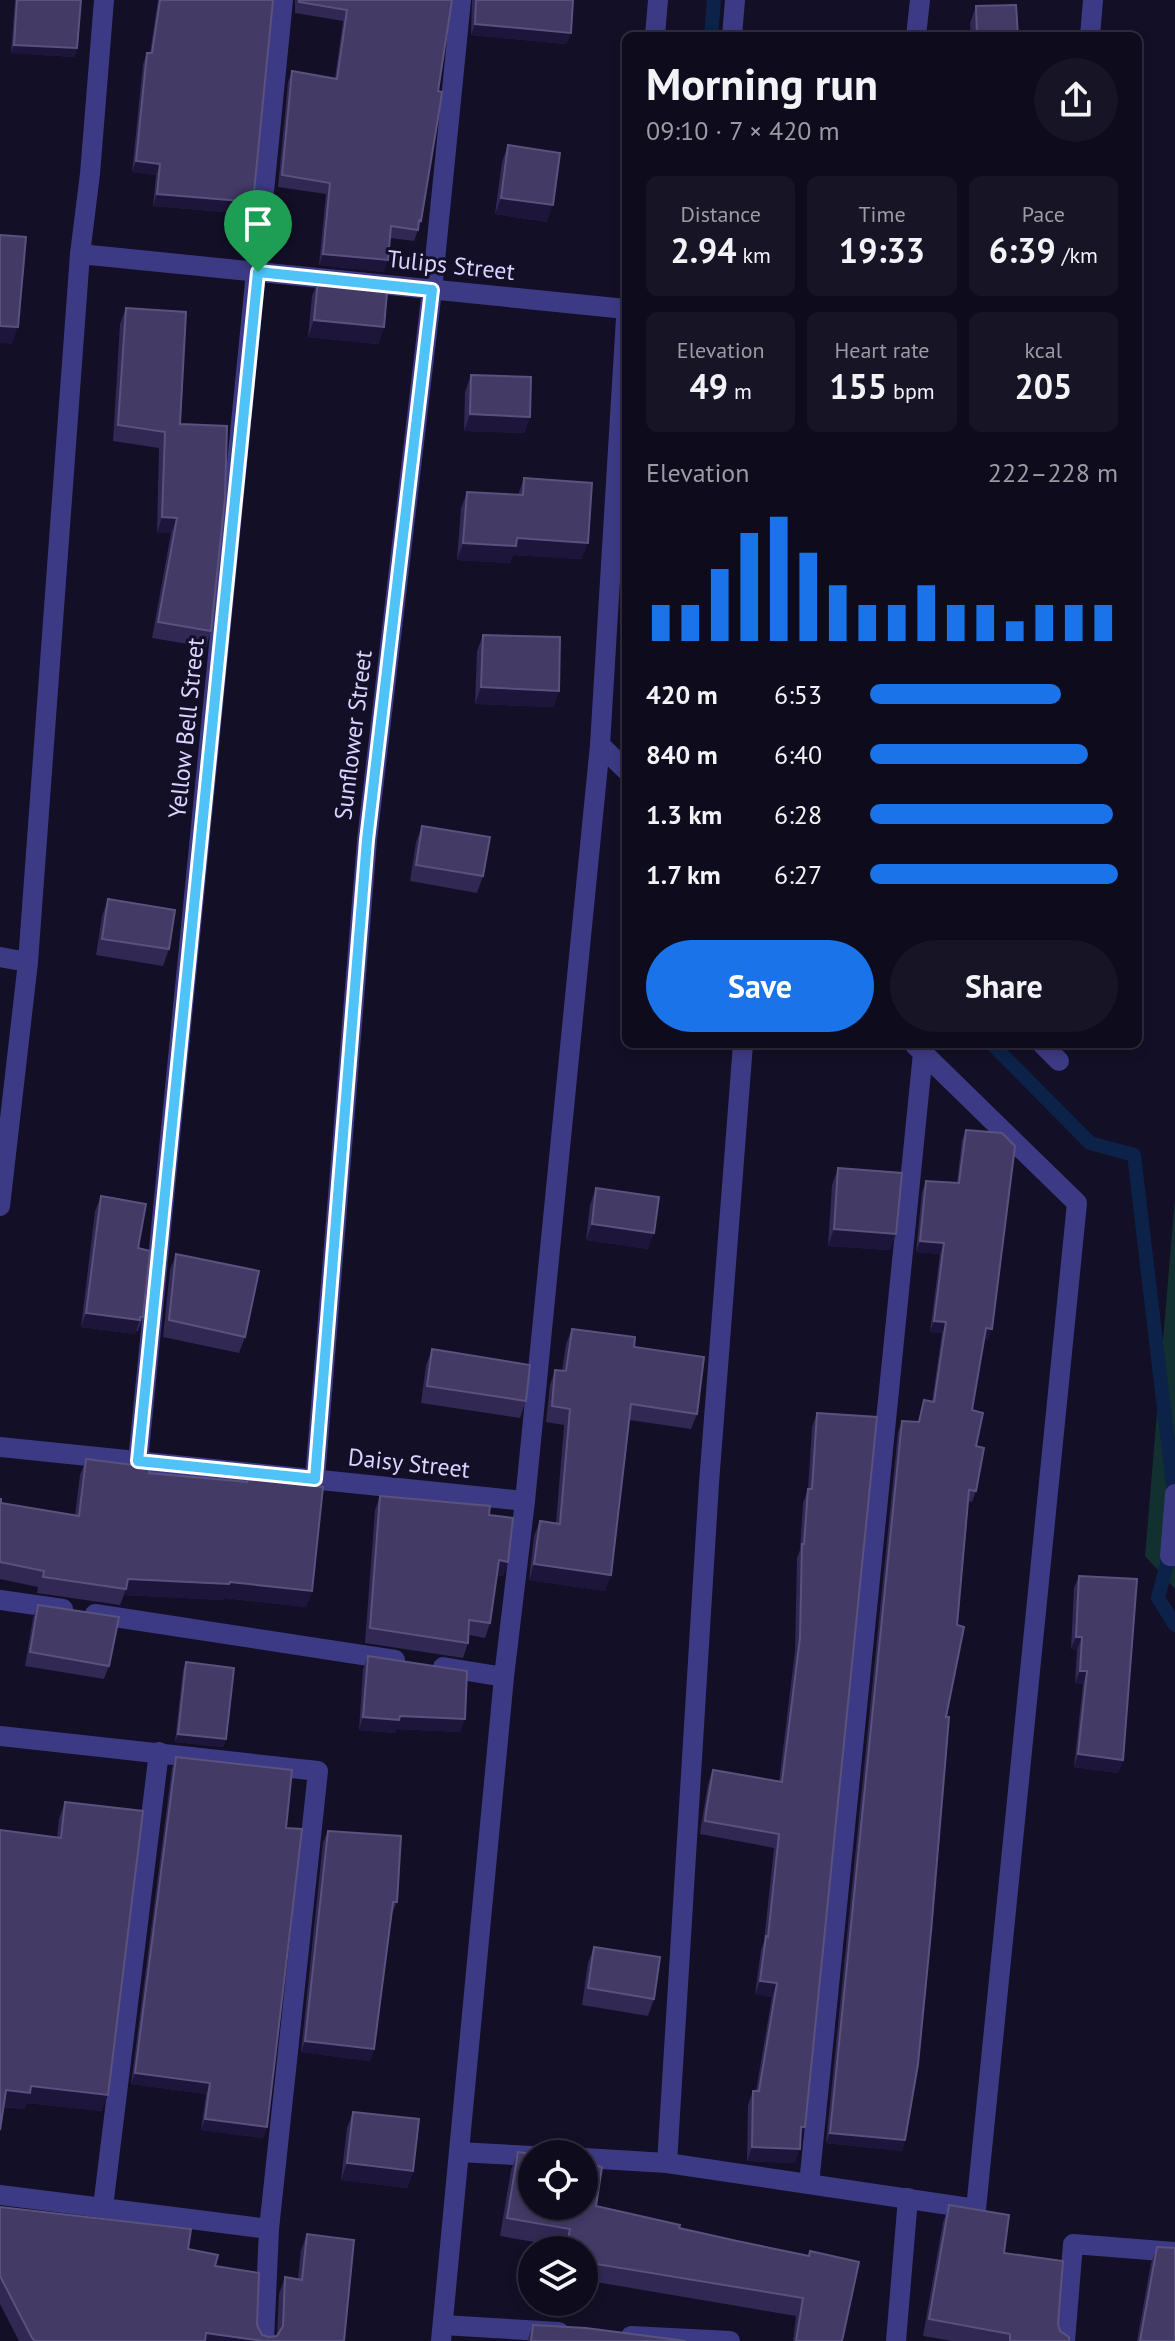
<!DOCTYPE html>
<html lang="en">
<head>
<meta charset="utf-8">
<style>
  body { margin:0; font-family:"PT Sans",sans-serif; background:#171425; color:#f1f3f6; height:100vh; display:flex; flex-direction:column; font-size:30px; white-space:nowrap }
  * { box-sizing:border-box; margin:0 }
  p { font-size:26px; color:#9b9ba3 }
  .icon { flex:none; width:44px; height:44px; fill:none; stroke:currentColor; stroke-width:2; stroke-linecap:round; stroke-linejoin:round }
  .map { position:relative; flex:1; overflow:hidden }
  .panel { position:absolute; left:622px; top:32px; width:520px; height:1016px; display:flex; flex-direction:column; background:#0e0b1c; border-radius:12px; box-shadow:0 4px 12px #0003,0 0 0 2px #2e2b3b }
  .panel>* { flex:none }
  .fabs { position:absolute; left:518px; top:2140px; display:grid; gap:16px }
  .fabs a { display:grid; place-items:center; width:80px; height:80px; border-radius:50%; background:#0e0b1c; box-shadow:0 4px 12px #0003,0 0 0 2px #2e2b3b; font-size:40px }
  .pin { position:absolute; display:grid; place-items:center; width:68px; height:68px; color:#fff; margin:-82px -34px; border-radius:50% 50% 50% 0; rotate:-45deg; box-shadow:0 0 8px #0007 }
  .pin .icon { rotate:45deg }
  .round { display:grid; place-items:center; flex:none; width:84px; height:84px; border-radius:42px; background:#171425 }
  .summary { display:flex; align-items:center; justify-content:space-between; height:136px; padding:0 24px }
  h1 { font-size:44px; font-weight:700; line-height:60px }
  .figures { display:grid; grid-template-columns:repeat(3,1fr); gap:12px; height:136px; padding:8px 24px }
  .figures div { display:grid; align-content:center; border-radius:12px; background:#171425; text-align:center }
  .figures b { font-size:34px; font-weight:700 }
  .figures small { font-size:22px; font-weight:400 }
  .figures p { font-size:22px }
  .chart { height:224px; padding:16px 24px }
  .chart p { display:flex; justify-content:space-between }
  .chart svg { width:100%; height:144px; margin-top:8px; stroke:#1a73e8; stroke-width:6 }
  .cta { display:flex; gap:16px; margin-top:auto; padding:16px 24px }
  .cta a { flex:1; height:92px; border-radius:48px; background:#1a73e8; color:#fff; font-size:32px; font-weight:700; line-height:92px; text-align:center }
  .cta a+a { background:#171425; color:#f1f3f6 }
  ul { padding:0 24px; list-style:none; font-size:26px }
  li { display:grid; grid-template-columns:128px 96px 1fr; align-items:center; height:60px }
  li i { height:20px; border-radius:10px; background:#1a73e8 }
  .map>svg:first-child { display:block }
  .green { fill:#12302f }
  .lines { fill:none; stroke-linecap:round; stroke-linejoin:round }
  .stream { stroke:#0c2248; stroke-width:14 }
  .service { stroke:#3d3a85; stroke-width:20 }
  .minor { stroke:#3d3a85; stroke-width:20 }
  .wall { fill:#312854 }
  .shaded-wall { fill:#1d163a }
  .building { fill:#433a66; stroke:#5a527e; stroke-width:2 }
  .route-casing { stroke:#fff; stroke-width:16 }
  .route { stroke:#4fc3f7; stroke-width:10 }
  .labels { text-anchor:middle; dominant-baseline:central; stroke-width:6; stroke-linejoin:round; paint-order:stroke }
  .street-label { font-size:24px; fill:#d9d4ff; stroke:#130f26 }
</style>
</head>
<body>
<div class="map">
<svg width="1175" height="2341" viewBox="0 0 1175 2341">
  <rect width="100%" height="100%" fill="#130f26"/>
  <!-- green -->
  <polygon class="green" points="1175,1197 1175,1589 1145,1556"/>
  <g class="lines">
    <!-- stream -->
    <g class="stream">
      <polyline points="711,36 714,0"/>
      <polyline points="992,1044 1090,1143 1134,1155 1175,1502"/>
      <polyline points="1171,1548 1158,1598 1175,1625"/>
    </g>
    <!-- service -->
    <polyline class="service" points="1175,1494 1170,1556 1175,1556"/>
    <!-- minor -->
    <g class="minor">
      <polyline points="655,36 658,0"/>
      <polyline points="732,36 735,0"/>
      <polyline points="916,36 920,0"/>
      <polyline points="1090,36 1093,0"/>
      <polyline points="80,254 626,309"/>
      <polyline points="600,745 626,770"/>
      <polyline points="0,957 28,962"/>
      <polyline points="1042,1044 1059,1061"/>
      <polyline points="0,1206 28,962 80,254 90,174 104,0"/>
      <polyline points="0,1447 525,1501"/>
      <polyline points="138,1461 283,0"/>
      <polyline points="315,1479 367,840 432,290 461,0"/>
      <polyline points="0,1600 63,1609"/>
      <polyline points="95,1614 395,1660"/>
      <polyline points="443,1667 504,1677"/>
      <polyline points="0,1736 318,1771 269,2229"/>
      <polyline points="459,2152 532,2156"/>
      <polyline points="584,2158 667,2163 976,2209 1077,1203 914,1044"/>
      <polyline points="667,2163 709,1483 743,1044"/>
      <polyline points="809,2184 923,1053"/>
      <polyline points="0,2195 269,2229 264,2341"/>
      <polyline points="103,2207 159,1752"/>
      <polyline points="443,2325 559,2332"/>
      <polyline points="631,2336 730,2341"/>
      <polyline points="441,2341 504,1677 525,1501 600,745 626,318"/>
      <polyline points="896,2341 908,2198"/>
      <polyline points="1065,2341 1073,2244 1175,2252"/>
    </g>
  </g>
  <!-- wall -->
  <g class="wall">
    <polygon points="15,0 81,0 77,48 74,57 11,53"/>
    <polygon points="158,0 273,0 249,214 153,206 156,175 132,172 143,64 147,53 150,53"/>
    <polygon points="295,0 452,0 438,91 421,221 414,241 390,238 384,272 319,265 326,194 278,187 288,82 292,71 335,78 343,21 295,13"/>
    <polygon points="472,0 573,0 571,33 566,44 471,35"/>
    <polygon points="976,6 1018,36 971,36 970,23"/>
    <polygon points="508,145 547,222 495,214 502,162"/>
    <polygon points="322,274 384,327 378,344 308,337 312,296 318,280 320,280"/>
    <polygon points="126,308 180,424 211,631 206,647 152,638 171,533 157,533 159,448 113,441 120,324"/>
    <polygon points="471,375 530,417 524,433 464,431 465,392"/>
    <polygon points="524,478 582,559 513,555 510,563 457,560 461,508 467,492 518,495"/>
    <polygon points="483,635 559,691 553,707 475,704 477,651"/>
    <polygon points="422,826 483,876 477,893 410,881 416,842"/>
    <polygon points="108,899 169,949 163,966 96,955 102,916"/>
    <polygon points="966,1130 988,1340 984,1339 972,1410 976,1446 976,1491 972,1502 968,1501 905,2140 902,2151 826,2143 898,1432 902,1421 918,1422 924,1400 932,1402 942,1333 930,1332 940,1254 916,1252 922,1192 926,1181 957,1183 962,1140"/>
    <polygon points="838,1168 890,1250 828,1246 832,1185"/>
    <polygon points="596,1188 648,1249 586,1240 590,1205"/>
    <polygon points="101,1196 138,1248 143,1317 138,1331 136,1331 135,1334 81,1327 95,1211"/>
    <polygon points="176,1254 245,1337 239,1353 163,1337 170,1270"/>
    <polygon points="572,1329 634,1347 697,1414 691,1429 629,1420 605,1591 529,1580 534,1536 540,1521 556,1523 564,1425 546,1422 550,1385 555,1370 562,1371 566,1344"/>
    <polygon points="432,1349 526,1401 520,1418 421,1403 426,1365"/>
    <polygon points="817,1413 800,2141 795,2163 747,2161 748,2105 753,2091 756,2091 772,1997 755,1994 761,1950 764,1941 774,1848 700,1834 701,1826 708,1784 713,1770 779,1782 795,1651 797,1558 800,1550 803,1503 808,1489 812,1427"/>
    <polygon points="86,1459 149,1473 246,1482 248,1478 312,1591 306,1607 224,1598 224,1600 124,1595 120,1605 37,1593 38,1587 0,1579 0,1499 1,1503 75,1515 80,1475"/>
    <polygon points="380,1496 489,1515 508,1562 503,1576 497,1575 490,1623 485,1638 469,1635 468,1643 463,1658 365,1643 375,1510"/>
    <polygon points="1079,1576 1123,1760 1118,1773 1074,1767 1083,1684 1075,1683 1077,1650 1071,1649 1074,1588"/>
    <polygon points="38,1605 109,1666 104,1679 25,1666 33,1618"/>
    <polygon points="368,1656 460,1732 396,1729 395,1733 359,1730 363,1669"/>
    <polygon points="186,1662 226,1739 223,1747 175,1742 183,1670"/>
    <polygon points="176,1757 286,1828 267,2127 263,2138 201,2130 206,2094 131,2084 172,1768"/>
    <polygon points="65,1802 102,2111 27,2103 24,2109 3,2107 0,1830 57,1837 59,1819"/>
    <polygon points="328,1831 397,1902 392,1914 374,2049 370,2061 301,2052 323,1842"/>
    <polygon points="594,1947 654,1999 648,2016 582,2005 588,1963"/>
    <polygon points="353,2112 413,2171 407,2188 341,2180 347,2128"/>
    <polygon points="518,2152 596,2206 679,2228 808,2256 810,2251 842,2341 793,2341 796,2316 584,2280 584,2250 563,2250 563,2247 500,2236 511,2170"/>
    <polygon points="949,2205 1004,2253 1058,2324 1060,2331 1069,2341 952,2341 923,2336 943,2222"/>
    <polygon points="0,2207 188,2249 215,2266 257,2325 262,2335 269,2337 277,2335 279,2294 285,2277 298,2279 301,2250 307,2234 344,2341 19,2341 0,2304"/>
    <polygon points="1157,2247 1175,2341 1137,2341 1151,2263"/>
    <polygon points="533,2325 686,2341 527,2341"/>
  </g>
  <!-- shaded-wall -->
  <g class="shaded-wall">
    <polygon points="475,24 571,33 566,44 471,35"/>
    <polygon points="14,45 77,48 74,57 11,53"/>
    <polygon points="136,161 160,164 156,175 132,172"/>
    <polygon points="157,194 253,202 249,214 153,206"/>
    <polygon points="501,198 553,205 547,222 495,214"/>
    <polygon points="323,254 388,260 384,272 319,265"/>
    <polygon points="314,320 384,327 378,344 308,337"/>
    <polygon points="0,326 18,327 12,344 0,343"/>
    <polygon points="470,414 530,417 524,433 464,431"/>
    <polygon points="162,517 177,518 171,533 157,533"/>
    <polygon points="517,538 588,543 582,559 513,555 510,563 457,560 463,543"/>
    <polygon points="481,687 559,691 553,707 475,704"/>
    <polygon points="592,1224 654,1233 648,1249 586,1240"/>
    <polygon points="834,1229 896,1234 890,1250 828,1246"/>
    <polygon points="920,1241 944,1243 940,1254 916,1252"/>
    <polygon points="86,1313 140,1320 135,1334 81,1327"/>
    <polygon points="934,1321 946,1322 942,1333 930,1332"/>
    <polygon points="986,1328 992,1329 988,1340 982,1339"/>
    <polygon points="499,1560 508,1562 503,1576 494,1575"/>
    <polygon points="534,1564 611,1575 605,1591 529,1580"/>
    <polygon points="128,1579 230,1582 312,1591 306,1607 224,1598 224,1600 124,1595"/>
    <polygon points="1076,1637 1082,1637 1077,1650 1071,1649"/>
    <polygon points="1080,1671 1087,1671 1083,1684 1075,1683"/>
    <polygon points="400,1716 465,1719 460,1732 396,1729 395,1733 359,1730 363,1717"/>
    <polygon points="178,1734 226,1739 223,1747 175,1742"/>
    <polygon points="1078,1754 1123,1760 1118,1773 1074,1767"/>
    <polygon points="760,1981 777,1983 772,1997 755,1994"/>
    <polygon points="305,2041 374,2049 370,2061 301,2052"/>
    <polygon points="135,2073 210,2083 206,2094 131,2084"/>
    <polygon points="31,2086 108,2095 102,2111 27,2103 24,2109 0,2106 6,2090"/>
    <polygon points="205,2119 267,2127 263,2138 201,2130"/>
    <polygon points="801,2127 805,2127 800,2141"/>
    <polygon points="830,2133 905,2140 902,2151 826,2143"/>
    <polygon points="752,2147 800,2149 795,2163 747,2161"/>
    <polygon points="347,2163 413,2171 407,2188 341,2180"/>
    <polygon points="206,2333 263,2341 203,2341"/>
  </g>
  <!-- building -->
  <g class="building">
    <polygon points="17,0 81,0 77,48 14,45"/>
    <polygon points="160,0 273,0 253,202 157,194 160,164 136,161 147,53 152,53"/>
    <polygon points="299,0 452,0 438,91 442,92 440,106 421,221 419,220 418,230 391,226 388,260 323,254 330,183 282,175 292,71 337,79 347,10 299,2"/>
    <polygon points="476,0 573,0 571,33 475,24"/>
    <polygon points="1016,5 1018,36 977,36 976,6"/>
    <polygon points="508,145 560,153 553,205 501,198"/>
    <polygon points="0,235 26,237 18,327 0,326"/>
    <polygon points="322,274 388,281 384,327 314,320 318,280 322,280"/>
    <polygon points="126,308 186,312 180,424 227,426 225,498 211,631 158,622 177,518 162,517 165,432 118,425"/>
    <polygon points="471,375 531,377 530,417 470,414"/>
    <polygon points="524,478 592,483 588,543 517,538 516,546 463,543 467,492 523,495"/>
    <polygon points="483,635 560,637 559,691 481,687"/>
    <polygon points="422,826 490,837 483,876 416,865"/>
    <polygon points="108,899 175,910 169,949 102,939"/>
    <polygon points="966,1130 1002,1133 1015,1146 992,1329 986,1328 972,1410 983,1413 976,1446 984,1448 976,1491 969,1490 957,1625 964,1627 946,1717 949,1717 931,1932 918,2064 905,2140 830,2133 902,1421 919,1422 924,1400 934,1402 946,1322 934,1321 944,1243 920,1241 926,1181 959,1183"/>
    <polygon points="838,1168 902,1173 896,1234 834,1229"/>
    <polygon points="596,1188 659,1197 654,1233 592,1224"/>
    <polygon points="101,1196 146,1204 138,1248 150,1251 143,1317 140,1317 140,1320 86,1313"/>
    <polygon points="176,1254 259,1271 245,1337 169,1320"/>
    <polygon points="572,1329 635,1337 634,1347 704,1357 697,1414 631,1404 611,1575 534,1564 540,1521 560,1524 570,1409 552,1406 555,1370 566,1371"/>
    <polygon points="432,1349 530,1365 526,1401 427,1386"/>
    <polygon points="817,1413 877,1417 805,2127 801,2127 800,2149 752,2147 753,2091 759,2091 777,1983 760,1981 766,1936 768,1937 779,1834 705,1821 706,1812 713,1770 782,1782 800,1638 802,1544 804,1544 808,1489 812,1489"/>
    <polygon points="86,1459 150,1467 149,1473 247,1482 248,1478 323,1487 312,1591 230,1582 229,1584 128,1579 126,1589 43,1577 44,1571 0,1562 0,1499 1,1499 1,1503 79,1516"/>
    <polygon points="380,1496 490,1506 489,1515 513,1518 508,1562 499,1560 490,1623 469,1620 468,1643 370,1628"/>
    <polygon points="1079,1576 1137,1579 1123,1760 1078,1754 1087,1671 1080,1671 1082,1637 1076,1637"/>
    <polygon points="38,1605 119,1617 109,1666 30,1652"/>
    <polygon points="368,1656 467,1671 465,1719 400,1716 399,1720 363,1717"/>
    <polygon points="186,1662 234,1668 226,1739 178,1734"/>
    <polygon points="176,1757 292,1770 286,1828 302,1829 267,2127 205,2119 210,2083 135,2073"/>
    <polygon points="65,1802 143,1811 108,2095 31,2086 30,2093 6,2090 0,2130 0,1830 61,1838"/>
    <polygon points="328,1831 401,1836 397,1902 393,1902 374,2049 305,2041"/>
    <polygon points="594,1947 660,1957 654,1999 588,1988"/>
    <polygon points="353,2112 419,2119 413,2171 347,2163"/>
    <polygon points="518,2152 532,2154 532,2206 584,2206 584,2163 602,2167 596,2206 680,2225 679,2228 737,2241 809,2256 810,2251 859,2262 842,2341 796,2341 803,2298 584,2262 584,2250 566,2250 570,2229 507,2218"/>
    <polygon points="949,2205 1009,2215 1004,2253 1063,2261 1058,2324 1060,2331 1069,2337 1069,2341 1010,2341 1010,2334 929,2319"/>
    <polygon points="0,2207 191,2229 188,2249 218,2255 215,2266 259,2273 257,2325 262,2335 269,2337 277,2336 283,2326 285,2277 302,2280 307,2234 354,2240 344,2341 263,2341 206,2333 205,2341 35,2341 32,2338 0,2276"/>
    <polygon points="1157,2247 1175,2248 1175,2341 1140,2341"/>
    <polygon points="533,2325 586,2328 686,2341 531,2341"/>
  </g>
  <g class="lines">
    <!-- route casing -->
    <g class="route-casing">
      <polygon id="route" points="258,272 432,290 367,840 315,1479 138,1461"/>
    </g>
    <!-- route -->
    <use href="#route" class="route"/>
  </g>
  <g class="labels">
    <!-- street labels -->
    <g class="street-label">
      <text transform="translate(451 265) rotate(6)">Tulips Street</text>
      <text transform="translate(186 728) rotate(-84)">Yellow Bell Street</text>
      <text transform="translate(353 735) rotate(-83)">Sunflower Street</text>
      <text transform="translate(409 1463) rotate(6)">Daisy Street</text>
    </g>
  </g>
</svg>
<div class="fabs">
<a><svg class="icon" aria-label="locate" viewBox="0 0 24 24"><circle cx="12" cy="12" r="6"/><path d="M12 2v4M12 18v4M2 12h4M18 12h4"/></svg></a>
<a><svg class="icon" aria-label="layers" viewBox="0 0 24 24"><path d="M12 4l9 5-9 5-9-5zM3 14l9 5 9-5"/></svg></a>
</div>
<div class="pin" style="left:258px;top:272px;background:#1e9e55"><svg class="icon" aria-label="arrive" viewBox="0 0 24 24"><path d="M6 21V4h12l-3 4 3 4H6"/></svg></div>
<section class="panel">
<div class="summary"><div><h1>Morning run</h1><p>09:10 · 7 × 420 m</p></div><a class="round"><svg class="icon" aria-label="share" viewBox="0 0 24 24"><path d="M12 15V3M7 8l5-5 5 5M5 13v7h14v-7"/></svg></a></div>
<div class="figures">
<div><p>Distance</p><b>2.94<small> km</small></b></div>
<div><p>Time</p><b>19:33</b></div>
<div><p>Pace</p><b>6:39<small> /km</small></b></div>
</div>
<div class="figures">
<div><p>Elevation</p><b>49<small> m</small></b></div>
<div><p>Heart rate</p><b>155<small> bpm</small></b></div>
<div><p>kcal</p><b>205</b></div>
</div>
<div class="chart"><p><span>Elevation</span>222–228 m</p>
<svg viewBox="0 0 160 44" preserveAspectRatio="none"><path d="M5 44V33M15 44V33M25 44V22M35 44V11M45 44V6M55 44V17M65 44V27M75 44V33M85 44V33M95 44V27M105 44V33M115 44V33M125 44V38M135 44V33M145 44V33M155 44V33"/></svg>
</div>
<ul>
<li><b>420 m</b>6:53<i style="width:77%"></i></li>
<li><b>840 m</b>6:40<i style="width:88%"></i></li>
<li><b>1.3 km</b>6:28<i style="width:98%"></i></li>
<li><b>1.7 km</b>6:27<i style="width:100%"></i></li>
</ul>
<div class="cta"><a>Save</a><a>Share</a></div>
</section>
</div>
</body>
</html>
